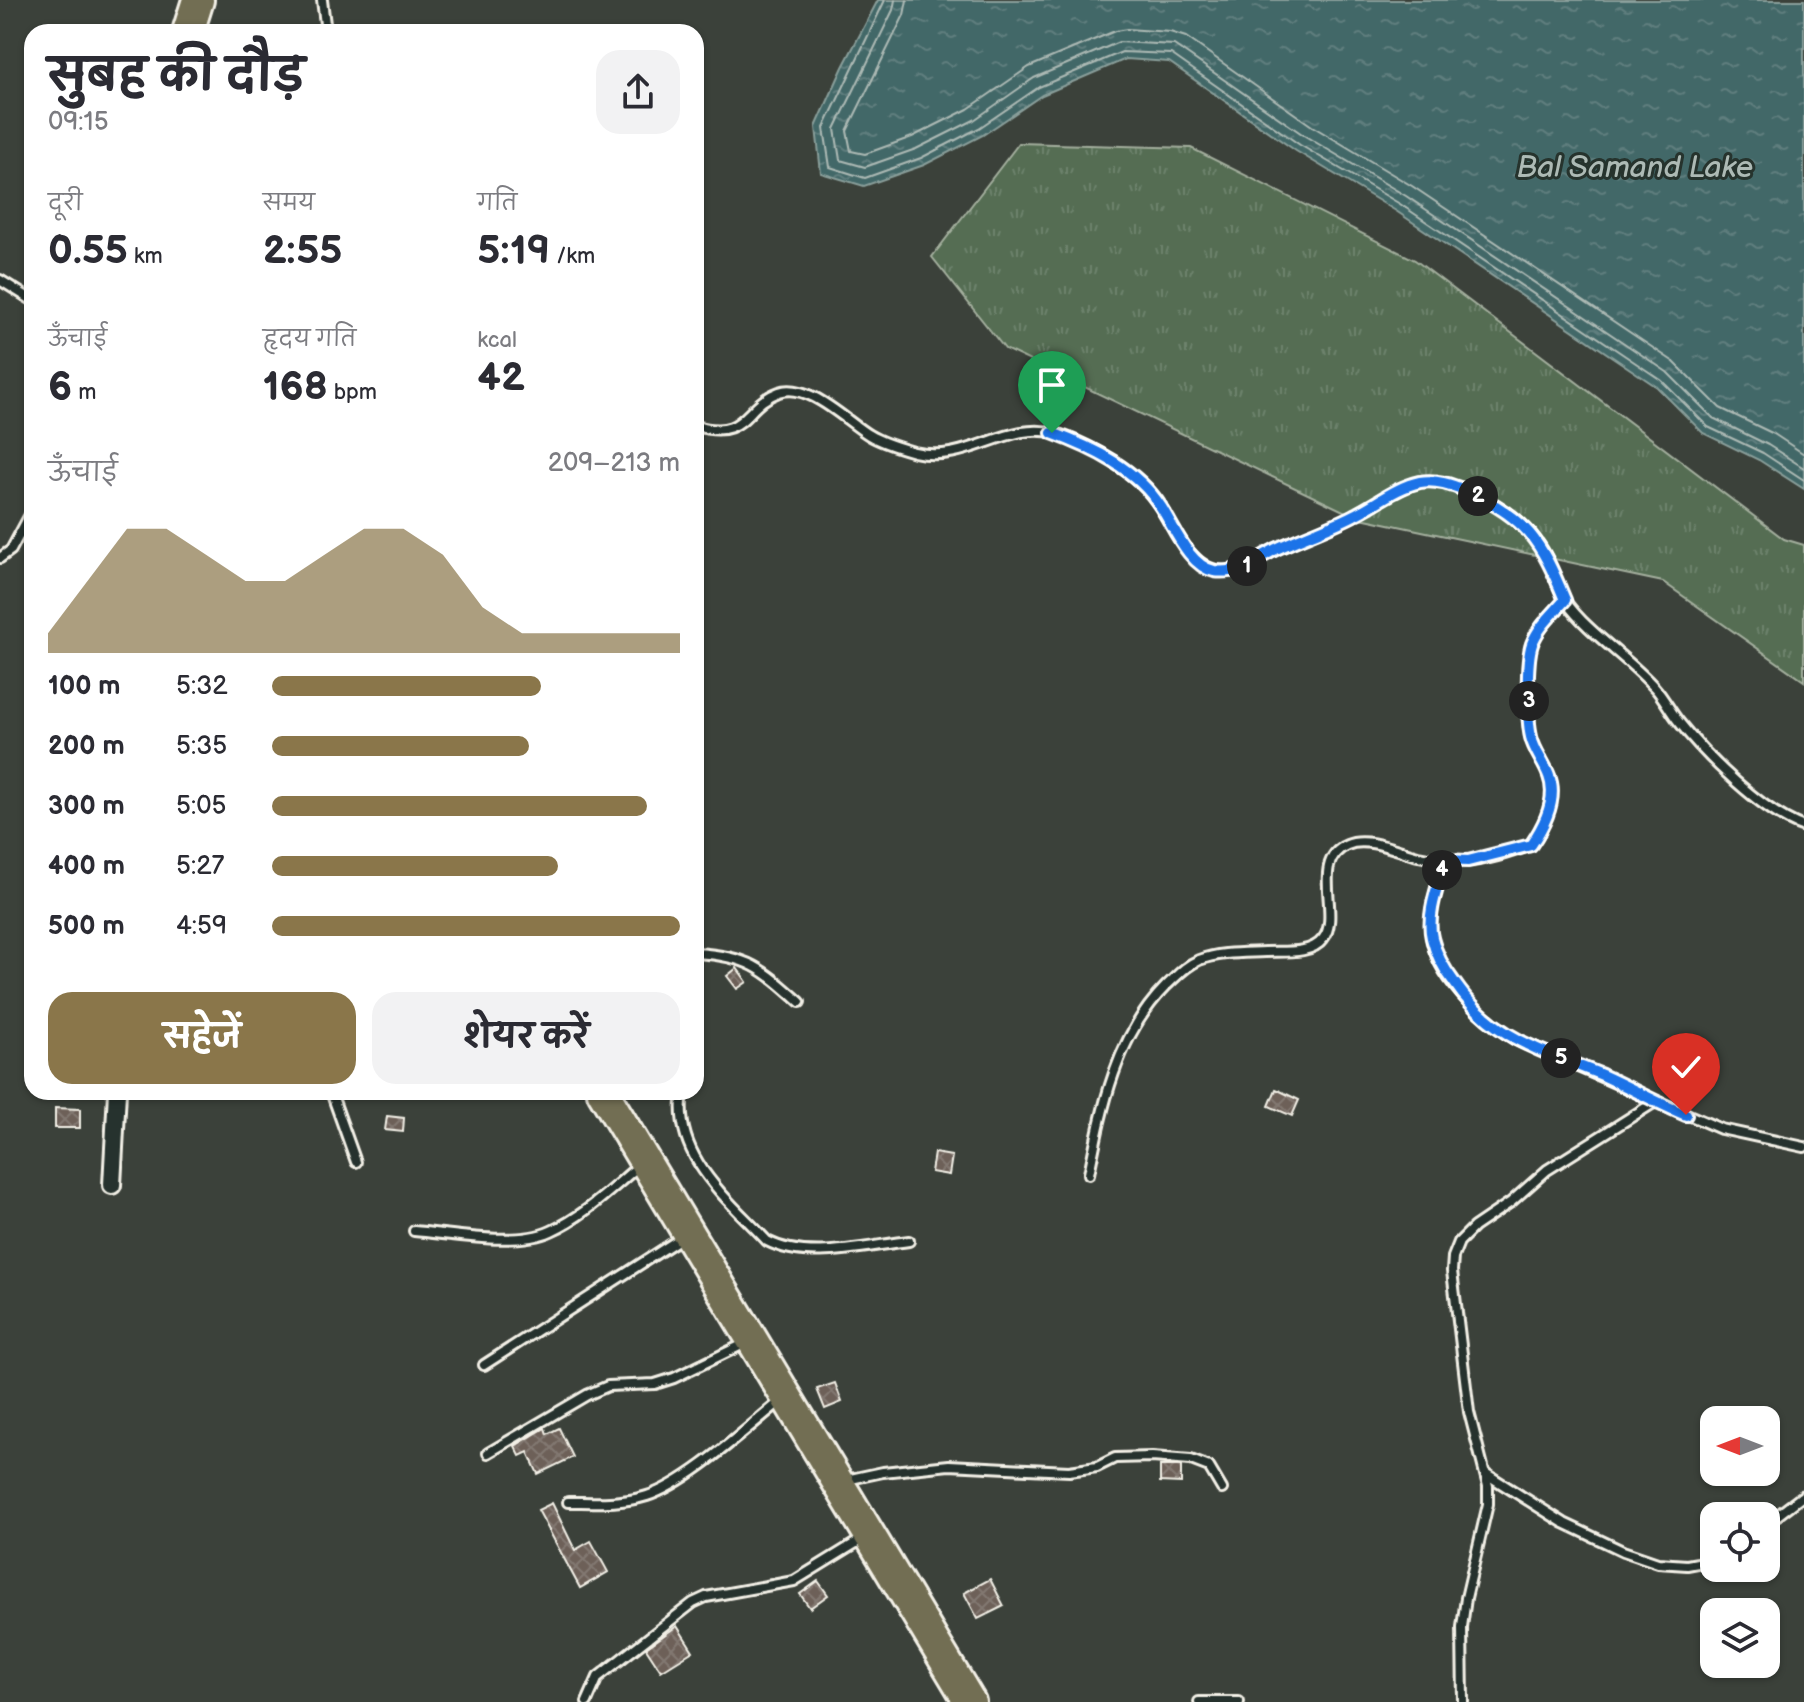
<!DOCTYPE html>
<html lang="hi">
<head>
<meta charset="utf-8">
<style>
  body { margin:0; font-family:"Balsamiq Sans","Playpen Sans Deva",sans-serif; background:#f2f2f3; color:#2b2b33; height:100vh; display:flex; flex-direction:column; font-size:30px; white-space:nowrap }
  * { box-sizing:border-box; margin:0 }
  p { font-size:26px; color:#7c7c81 }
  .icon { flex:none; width:44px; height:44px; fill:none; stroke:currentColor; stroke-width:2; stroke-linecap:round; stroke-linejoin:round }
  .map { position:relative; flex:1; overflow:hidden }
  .panel { position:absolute; left:24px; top:24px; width:680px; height:1076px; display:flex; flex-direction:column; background:#fff; border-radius:24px; box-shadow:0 2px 6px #0004 }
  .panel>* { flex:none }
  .needle { width:52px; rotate:270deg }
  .controls { position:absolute; left:1700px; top:1406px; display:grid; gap:16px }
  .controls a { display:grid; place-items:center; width:80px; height:80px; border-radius:16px; background:#fff; box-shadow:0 2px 6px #0004; font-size:40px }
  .pin { position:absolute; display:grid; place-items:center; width:68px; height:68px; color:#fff; margin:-82px -34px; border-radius:50% 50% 50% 0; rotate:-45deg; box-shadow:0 0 8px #0007 }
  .pin .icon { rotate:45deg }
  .km { position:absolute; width:40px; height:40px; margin:-20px; border-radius:50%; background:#222; color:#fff; font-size:22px; line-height:40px; text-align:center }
  .round { display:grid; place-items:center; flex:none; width:84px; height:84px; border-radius:24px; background:#f2f2f3 }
  .head { display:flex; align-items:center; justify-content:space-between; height:136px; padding:0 24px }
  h1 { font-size:44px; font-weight:700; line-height:60px }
  .metrics { display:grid; grid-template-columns:repeat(3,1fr); gap:12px; height:136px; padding:8px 24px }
  .metrics div { display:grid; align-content:center }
  .metrics b { font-size:40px; font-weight:700 }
  .metrics small { font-size:22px; font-weight:400 }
  .metrics p { font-size:22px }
  .chart { height:224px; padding:16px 24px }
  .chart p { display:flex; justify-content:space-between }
  .chart svg { width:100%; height:144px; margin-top:8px; fill:#8a764a; opacity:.7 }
  .primary-button { display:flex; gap:16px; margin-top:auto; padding:16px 24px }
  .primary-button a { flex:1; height:92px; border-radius:24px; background:#8a764a; color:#fff; font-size:32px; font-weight:700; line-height:92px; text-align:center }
  .primary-button a+a { background:#f2f2f3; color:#2b2b33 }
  ul { padding:0 24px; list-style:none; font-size:26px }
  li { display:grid; grid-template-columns:128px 96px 1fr; align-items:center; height:60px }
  li i { height:20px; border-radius:10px; background:#8a764a }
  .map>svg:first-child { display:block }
  .grass { fill:url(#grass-tufts); stroke:#a4af9e; stroke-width:2 }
  .water { fill:url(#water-ripples); stroke:#8a9f9b; stroke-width:2 }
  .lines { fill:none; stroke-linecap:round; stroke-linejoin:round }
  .shore { stroke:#adbab5; stroke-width:2 }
  .building { fill:url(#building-cross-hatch); stroke:#f4f1e8; stroke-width:2 }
  .lane-casing { stroke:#f4f1e8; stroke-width:14 }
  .street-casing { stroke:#f4f1e8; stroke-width:22 }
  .highway-casing { stroke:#f4f1e8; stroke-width:36 }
  .lane { stroke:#26332d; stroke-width:8 }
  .street { stroke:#26332d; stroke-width:16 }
  .highway { stroke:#726e52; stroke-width:30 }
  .route-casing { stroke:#fff; stroke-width:16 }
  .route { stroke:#1a73e8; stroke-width:10 }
  .labels { text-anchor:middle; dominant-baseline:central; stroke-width:6; stroke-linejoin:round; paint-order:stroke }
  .water-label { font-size:30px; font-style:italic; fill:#adbab5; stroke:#26332d }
</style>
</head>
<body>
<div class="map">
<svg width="1804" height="1702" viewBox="0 0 1804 1702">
  <defs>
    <pattern id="grass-tufts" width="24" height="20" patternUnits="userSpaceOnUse" patternTransform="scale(2)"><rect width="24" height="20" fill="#546d53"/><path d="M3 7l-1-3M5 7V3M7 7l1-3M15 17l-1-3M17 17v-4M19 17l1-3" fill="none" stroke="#6d826c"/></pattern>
    <pattern id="water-ripples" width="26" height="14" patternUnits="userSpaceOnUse" patternTransform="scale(2)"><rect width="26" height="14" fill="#436868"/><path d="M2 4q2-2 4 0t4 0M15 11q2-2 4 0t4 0" fill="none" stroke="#5f7e7e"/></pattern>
    <pattern id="building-cross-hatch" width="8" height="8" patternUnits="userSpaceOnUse" patternTransform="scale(2)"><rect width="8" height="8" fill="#6d6159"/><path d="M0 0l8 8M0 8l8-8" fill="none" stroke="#827871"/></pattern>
  </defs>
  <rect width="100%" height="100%" fill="#3b413a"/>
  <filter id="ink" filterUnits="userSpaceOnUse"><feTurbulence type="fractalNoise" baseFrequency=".0125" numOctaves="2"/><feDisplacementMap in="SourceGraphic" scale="16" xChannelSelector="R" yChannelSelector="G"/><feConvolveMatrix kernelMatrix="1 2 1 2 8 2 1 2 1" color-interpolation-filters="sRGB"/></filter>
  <g filter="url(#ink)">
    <!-- grass -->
    <polygon class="grass" points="1019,143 1191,148 1415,260 1784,539 1804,545 1804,681 1663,582 1356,517 1005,349 932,257"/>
    <!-- water -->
    <polygon class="water" points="878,0 1804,0 1804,489 1759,460 1703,433 1657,387 1396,211 1296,151 1169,62 1126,59 1042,95 983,135 924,165 864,186 821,173 816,127 843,67"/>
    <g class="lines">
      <!-- shore -->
      <g class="shore">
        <polyline points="885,0 824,128 830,167 865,178 921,158 979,128 1039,87 1122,52 1171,54 1300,145 1400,204 1661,380 1708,427 1763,453 1804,480"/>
        <polyline points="895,0 893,10 835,129 840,160 865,167 916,149 974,120 1034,78 1119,42 1174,45 1305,136 1406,196 1667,372 1713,418 1768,445 1804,468"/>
        <polyline points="907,0 904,15 847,131 851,151 865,154 912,137 968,109 1029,67 1115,31 1127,29 1170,32 1186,37 1312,126 1412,186 1674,362 1720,408 1774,434 1804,454"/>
      </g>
    </g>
    <!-- building -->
    <g class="building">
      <polygon points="737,968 747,982 737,989 727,976"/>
      <polygon points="1276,1089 1299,1100 1292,1116 1269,1106"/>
      <polygon points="55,1108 80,1109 80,1128 55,1128"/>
      <polygon points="387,1116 404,1118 403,1132 385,1130"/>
      <polygon points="934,1153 952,1156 949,1175 931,1172"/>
      <polygon points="835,1383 842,1402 825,1409 817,1389"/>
      <polygon points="545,1428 547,1434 559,1428 573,1457 538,1474 528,1452 520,1456 515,1446"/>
      <polygon points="1160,1466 1181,1466 1181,1483 1160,1482"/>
      <polygon points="552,1503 575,1550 591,1541 608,1572 580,1588 538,1510"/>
      <polygon points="990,1579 1004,1606 978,1619 964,1593"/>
      <polygon points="818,1581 828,1595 810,1608 800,1594"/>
      <polygon points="677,1626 693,1651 661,1671 646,1648"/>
    </g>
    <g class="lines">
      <!-- lane casing -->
      <g class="lane-casing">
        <g id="lane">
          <polyline points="322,0 326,32"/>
          <polyline points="0,280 32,300"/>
          <path d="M696 426C747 441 743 405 779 392 808 381 847 422 869 435 882 443 900 448 914 452 967 465 1007 420 1055 433 1087 443 1118 462 1143 485 1170 509 1184 571 1224 571 1242 571 1259 558 1274 550 1301 537 1330 528 1356 514 1376 504 1395 489 1417 483 1427 480 1441 482 1451 485 1490 496 1529 521 1547 558 1554 572 1558 589 1566 602 1588 633 1630 659 1655 688 1664 698 1670 711 1679 722 1706 756 1763 813 1804 827"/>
          <polyline points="0,558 11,550 32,511"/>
          <path d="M1445 860C1439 883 1429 910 1431 934 1435 978 1482 1018 1516 1040L1721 1129 1804 1147"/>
          <path d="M696 953C748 956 762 968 800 1002"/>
          <polyline points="331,1092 356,1162"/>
          <path d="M683 1092C672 1156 728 1199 767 1241 807 1262 865 1246 909 1241"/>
          <path d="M1089 1174C1102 1108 1116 1036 1166 986 1177 976 1185 966 1199 960 1220 952 1243 953 1265 952 1283 951 1311 955 1323 939 1342 915 1309 861 1347 845 1367 836 1398 851 1418 856 1433 859 1451 862 1466 861 1488 861 1511 852 1531 845 1544 826 1558 799 1549 776 1544 762 1534 751 1531 737 1527 719 1526 661 1532 644 1538 627 1553 614 1565 600"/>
          <path d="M414 1231C453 1234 516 1247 551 1231 585 1216 613 1187 641 1164"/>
          <polyline points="484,1365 684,1236"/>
          <polyline points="488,1453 587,1395 608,1386 655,1384 674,1378 748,1342"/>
          <polyline points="1485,1473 1564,1523 1623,1551 1658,1563 1687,1565 1714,1560"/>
          <polyline points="846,1480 883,1472 949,1465 1069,1471 1097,1467 1115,1458 1152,1457 1191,1460 1209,1467 1222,1489"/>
          <path d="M568 1502C594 1502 621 1504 647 1496 688 1483 747 1428 782 1400"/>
          <polyline points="1766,1524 1804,1495"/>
          <polyline points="587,1702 598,1677 693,1603 706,1597 794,1581 864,1538"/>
          <polyline points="1199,1702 1239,1702"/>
          <polyline points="1463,1702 1462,1627 1466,1598 1488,1504 1488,1486 1469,1412 1452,1271 1453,1257 1459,1242 1474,1227 1511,1202 1547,1170 1655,1102"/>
        </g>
      </g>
      <!-- street casing -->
      <g class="street-casing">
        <polyline id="street" points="112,1185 117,1092"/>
      </g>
      <!-- highway casing -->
      <g class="highway-casing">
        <g id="highway">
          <polyline points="188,32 198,0"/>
          <polyline points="603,1092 970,1702"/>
        </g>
      </g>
      <!-- lane -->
      <use href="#lane" class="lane"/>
      <!-- street -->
      <use href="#street" class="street"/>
      <!-- highway -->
      <use href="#highway" class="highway"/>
    </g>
  </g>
  <g class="lines" filter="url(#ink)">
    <!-- route casing -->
    <g class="route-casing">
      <path id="route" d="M1052 433C1093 448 1137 469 1161 507 1174 527 1189 566 1214 571 1238 575 1256 559 1276 549 1302 537 1329 528 1354 515 1375 505 1396 487 1420 482 1436 479 1452 485 1467 491 1526 517 1541 541 1565 600 1553 614 1538 627 1532 644 1526 661 1527 719 1531 737 1534 751 1544 762 1549 776 1558 799 1544 826 1531 845L1468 861 1445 860C1439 884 1426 914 1432 938 1436 955 1444 969 1454 982 1493 1040 1542 1050 1602 1075 1631 1088 1657 1103 1686 1115"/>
    </g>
    <!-- route -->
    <use href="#route" class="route"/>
  </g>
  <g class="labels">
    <!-- water labels -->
    <g class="water-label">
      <text x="1635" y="168">Bal Samand Lake</text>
    </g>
  </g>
</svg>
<div class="controls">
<a><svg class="needle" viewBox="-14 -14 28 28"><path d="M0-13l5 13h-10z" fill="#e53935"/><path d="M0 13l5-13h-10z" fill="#7c7c81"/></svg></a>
<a><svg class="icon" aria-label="locate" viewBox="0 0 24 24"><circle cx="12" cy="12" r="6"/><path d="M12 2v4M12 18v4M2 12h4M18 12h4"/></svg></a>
<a><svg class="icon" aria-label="layers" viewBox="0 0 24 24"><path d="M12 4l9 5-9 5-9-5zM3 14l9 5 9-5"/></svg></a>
</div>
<div class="pin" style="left:1052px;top:433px;background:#1e9e55"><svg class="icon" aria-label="arrive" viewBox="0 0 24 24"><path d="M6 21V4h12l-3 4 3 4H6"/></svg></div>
<div class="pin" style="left:1686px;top:1115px;background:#d93025"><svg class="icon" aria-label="check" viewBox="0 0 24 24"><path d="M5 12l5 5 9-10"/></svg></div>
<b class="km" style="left:1247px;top:566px">1</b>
<b class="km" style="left:1478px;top:496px">2</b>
<b class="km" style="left:1529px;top:701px">3</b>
<b class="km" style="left:1442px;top:870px">4</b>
<b class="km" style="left:1561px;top:1058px">5</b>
<section class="panel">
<div class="head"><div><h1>सुबह की दौड़</h1><p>09:15</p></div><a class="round"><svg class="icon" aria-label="share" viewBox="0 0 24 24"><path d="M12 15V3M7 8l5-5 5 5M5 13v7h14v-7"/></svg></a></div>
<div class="metrics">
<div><p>दूरी</p><b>0.55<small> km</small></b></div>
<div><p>समय</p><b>2:55</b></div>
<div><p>गति</p><b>5:19<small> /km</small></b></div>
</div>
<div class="metrics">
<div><p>ऊँचाई</p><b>6<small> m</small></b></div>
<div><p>हृदय गति</p><b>168<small> bpm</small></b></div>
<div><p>kcal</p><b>42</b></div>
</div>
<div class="chart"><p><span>ऊँचाई</span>209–213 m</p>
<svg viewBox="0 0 160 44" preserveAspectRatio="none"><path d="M0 44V38L10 22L20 6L30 6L40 14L50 22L60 22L70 14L80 6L90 6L100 14L110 30L120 38L130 38L140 38L150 38L160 38V44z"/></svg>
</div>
<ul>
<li><b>100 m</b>5:32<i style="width:66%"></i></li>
<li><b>200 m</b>5:35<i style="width:63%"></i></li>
<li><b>300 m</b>5:05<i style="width:92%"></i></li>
<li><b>400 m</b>5:27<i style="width:70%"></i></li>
<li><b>500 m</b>4:59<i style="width:100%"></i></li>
</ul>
<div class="primary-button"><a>सहेजें</a><a>शेयर करें</a></div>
</section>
</div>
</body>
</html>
